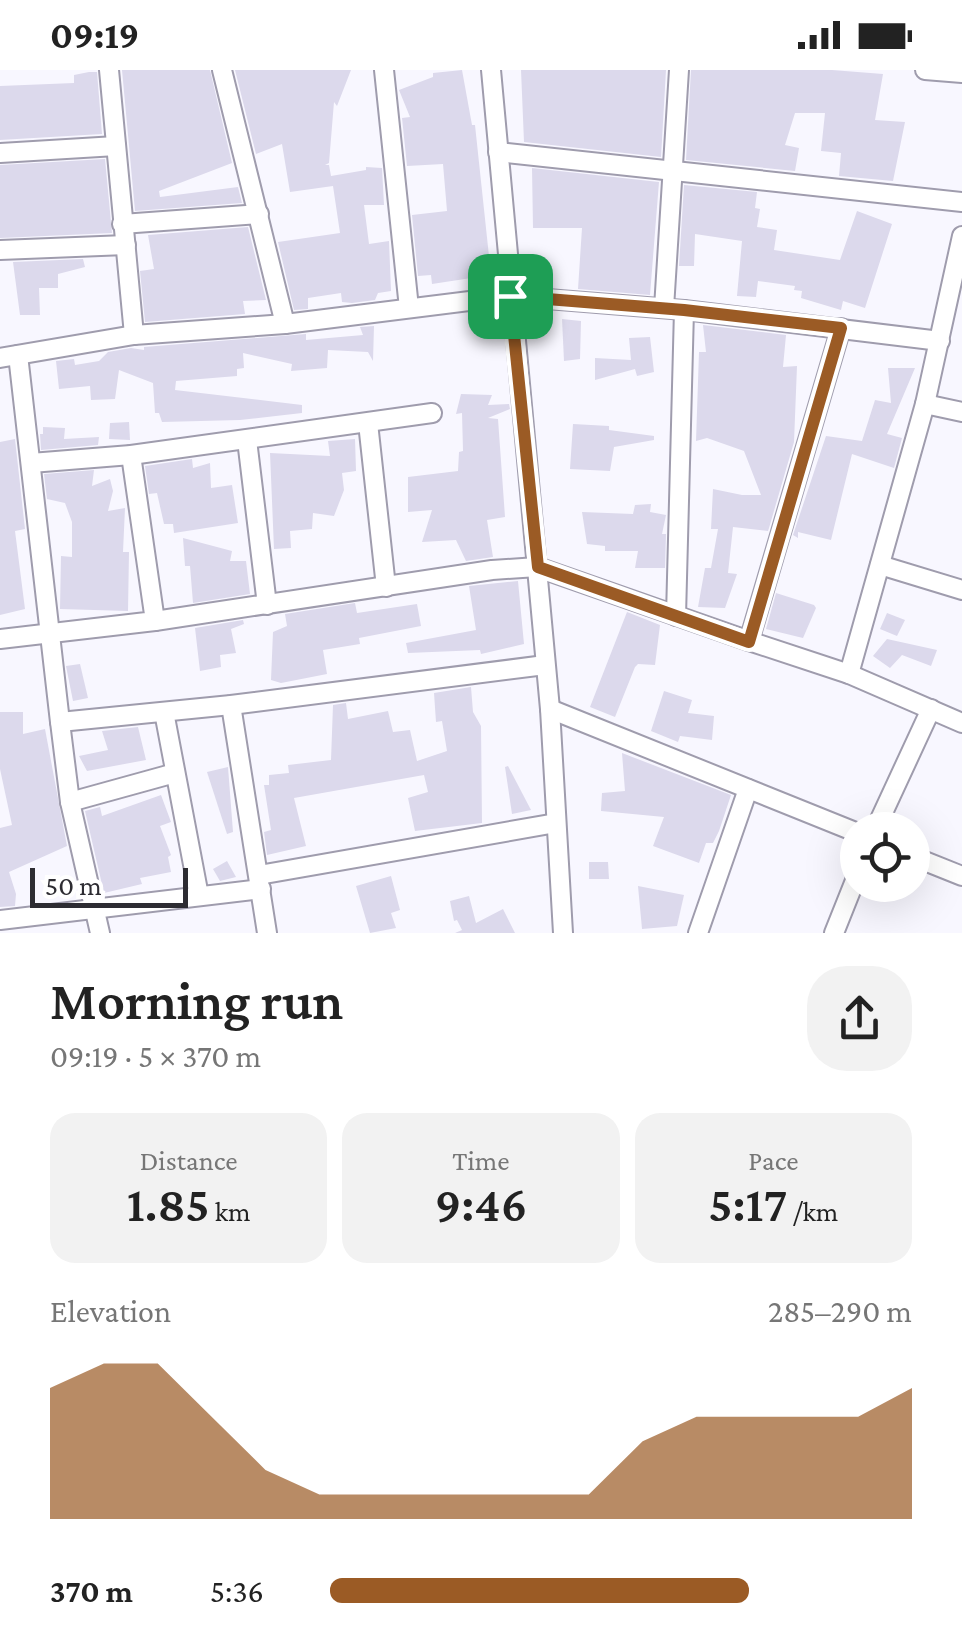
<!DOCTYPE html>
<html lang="en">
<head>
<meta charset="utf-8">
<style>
  body { margin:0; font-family:"Crimson Pro",serif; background:#f2f2f2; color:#222; height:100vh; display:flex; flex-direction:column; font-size:38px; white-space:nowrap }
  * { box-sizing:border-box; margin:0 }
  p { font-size:32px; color:#767676 }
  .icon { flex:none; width:55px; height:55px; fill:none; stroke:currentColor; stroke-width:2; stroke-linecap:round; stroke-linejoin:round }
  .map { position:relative; height:863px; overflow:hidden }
  .details { display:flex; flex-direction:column; background:#fff; flex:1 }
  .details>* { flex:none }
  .fabs { position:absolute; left:840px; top:742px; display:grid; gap:20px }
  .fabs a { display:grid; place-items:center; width:90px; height:90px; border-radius:50%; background:#fff; box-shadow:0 10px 40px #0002; font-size:50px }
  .scale { position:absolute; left:30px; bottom:25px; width:158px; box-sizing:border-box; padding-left:10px; border:5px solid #2d2c32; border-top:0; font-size:28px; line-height:35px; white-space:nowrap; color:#2d2c32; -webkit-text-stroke:8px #fff; paint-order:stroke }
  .pin { position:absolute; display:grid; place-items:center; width:85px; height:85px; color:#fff; margin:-42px; border-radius:20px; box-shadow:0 5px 15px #0006 }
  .round { display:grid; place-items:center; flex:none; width:105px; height:105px; border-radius:40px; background:#f2f2f2 }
  .headline { display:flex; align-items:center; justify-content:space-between; height:170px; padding:0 50px }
  h1 { font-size:55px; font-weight:600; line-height:75px }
  .metrics { display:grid; grid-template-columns:repeat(3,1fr); gap:15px; height:170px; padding:10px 50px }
  .metrics div { display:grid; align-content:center; border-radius:25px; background:#f2f2f2; text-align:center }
  .metrics b { font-size:50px; font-weight:600 }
  .metrics small { font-size:28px; font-weight:400 }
  .metrics p { font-size:28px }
  .chart { height:280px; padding:20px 50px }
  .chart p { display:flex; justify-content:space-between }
  .chart svg { width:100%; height:180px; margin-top:10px; fill:#9b5b25; opacity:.7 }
  ul { padding:0 50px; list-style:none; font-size:32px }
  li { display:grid; grid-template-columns:160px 120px 1fr; align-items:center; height:75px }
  li i { height:25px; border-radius:12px; background:#9b5b25 }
  .status { display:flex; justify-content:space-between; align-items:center; height:70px; padding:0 50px; background:#fff; direction:ltr }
  .status svg { height:28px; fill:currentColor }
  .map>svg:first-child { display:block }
  .building { fill:#dcd9ec }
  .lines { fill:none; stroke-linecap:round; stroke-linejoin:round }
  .street-casing { stroke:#9f9cad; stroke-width:22 }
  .street { stroke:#fff; stroke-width:18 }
  .route-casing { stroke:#fff; stroke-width:20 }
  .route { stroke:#9b5b25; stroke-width:12 }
</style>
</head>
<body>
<div class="status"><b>09:19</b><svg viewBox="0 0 49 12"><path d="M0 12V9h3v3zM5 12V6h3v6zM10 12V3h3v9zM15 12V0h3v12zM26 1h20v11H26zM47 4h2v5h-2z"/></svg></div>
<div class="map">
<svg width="962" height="863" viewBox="0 0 962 863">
  <rect width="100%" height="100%" fill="#f8f7ff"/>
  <!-- building -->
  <g class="building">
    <polygon points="122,0 210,0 232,93 159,121 160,127 238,117 242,133 135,141"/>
    <polygon points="235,0 351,0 337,36 334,32 329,93 325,95 329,95 331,106 366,100 366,97 382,98 384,135 364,135 369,174 389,171 391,221 378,223 375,230 352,233 342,232 341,223 308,228 308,239 294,240 278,172 340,163 333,116 290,122 282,74 256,84"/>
    <polygon points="462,0 472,55 475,55 491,205 432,214 431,205 418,206 412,145 447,141 443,94 407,96 402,48 410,47 399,20 433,7 433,3"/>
    <polygon points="521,0 666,0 661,87 524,72"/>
    <polygon points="691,0 832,0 883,4 875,50 905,52 893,111 839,106 841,83 821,81 825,43 795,43 785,75 799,78 795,101 686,90"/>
    <polygon points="89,2 97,2 102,64 0,70 0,16 74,13 74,5"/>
    <polygon points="105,89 112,163 0,168 0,95"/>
    <polygon points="532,98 659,112 650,225 578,219 582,158 533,158"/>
    <polygon points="684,115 757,122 755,138 760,139 757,157 777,160 774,180 840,190 857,141 892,154 865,238 843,231 841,240 801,228 802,221 794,220 795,216 758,211 756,227 737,226 742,171 695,164 694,196 679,196"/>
    <polygon points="248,157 266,230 243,231 245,244 145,252 140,201 154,199 148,165"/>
    <polygon points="83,189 85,197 58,204 58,218 39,218 40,245 20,245 13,192"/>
    <polygon points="562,249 581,251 580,289 564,291"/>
    <polygon points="703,255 786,265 783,297 797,296 794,372 769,458 768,461 733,457 728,503 737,504 725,538 698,537 705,498 711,498 718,459 711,459 713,419 742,425 761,425 744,381 707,368 696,371 699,282 706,282"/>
    <polygon points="374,256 373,291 368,282 328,280 327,298 291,301 292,294 243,283 244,298 237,299 237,306 176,311 175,320 302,335 302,343 240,350 162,352 159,343 155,343 153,313 119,300 115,329 91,330 90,316 59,319 56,291 74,289 75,295 99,291 108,282 131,278 144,280 144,277 306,264 306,270 363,265 360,257"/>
    <polygon points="650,267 654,302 637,306 635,299 595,310 595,288 631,290 629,268"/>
    <polygon points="888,298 915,298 887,364 902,368 894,398 852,384 831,470 798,462 798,468 793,465 826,366 862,371 875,330 891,333"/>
    <polygon points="461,324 492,325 488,335 509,334 510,339 488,348 498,349 505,447 487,450 493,487 466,491 456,470 422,472 432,440 408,442 408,407 458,401 459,382 463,381 462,343 456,344"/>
    <polygon points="129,352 130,370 109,369 110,353"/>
    <polygon points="573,354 609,356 609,360 654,366 654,370 614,377 610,401 570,399"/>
    <polygon points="43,357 65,358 64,369 99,367 98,375 41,380 40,364 43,364"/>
    <polygon points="15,369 25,459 15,461 25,539 0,545 0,372"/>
    <polygon points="355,369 356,401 342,403 344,420 334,446 313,443 312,459 290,461 291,478 274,479 270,383 330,386 328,371"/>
    <polygon points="192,389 193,398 210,393 211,418 232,415 238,453 174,463 173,454 164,454 157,423 149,424 145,396"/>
    <polygon points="94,400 92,416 110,409 113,421 108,441 125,438 123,482 129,482 128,541 60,539 61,486 72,487 72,452 65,433 47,429 44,404"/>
    <polygon points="651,434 650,442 666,445 662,464 666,464 665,498 635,498 638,481 605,481 605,476 587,474 582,442 633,444 635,435"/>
    <polygon points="183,468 232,481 230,491 246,491 250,524 193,533 190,496 185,496"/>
    <polygon points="518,511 524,574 481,584 480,580 408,583 406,573 476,560 469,516"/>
    <polygon points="776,523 814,535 816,538 803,568 766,559"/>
    <polygon points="355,533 357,543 417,534 421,556 359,568 360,574 323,580 327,604 281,613 271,610 273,562 287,556 285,544"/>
    <polygon points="627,542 660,555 655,595 638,594 635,597 615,647 590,637"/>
    <polygon points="887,543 905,550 897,566 880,559"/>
    <polygon points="243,550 244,554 231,559 236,583 220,585 221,597 200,601 195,558"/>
    <polygon points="887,569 937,580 931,596 902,585 890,598 873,586"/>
    <polygon points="80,594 88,628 73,631 66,596"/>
    <polygon points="471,617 473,642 481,656 482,753 415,761 408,728 428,722 424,705 294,728 306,776 267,785 264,762 271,760 264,715 269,715 269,705 289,703 288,695 331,690 333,635 346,633 348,649 388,641 393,662 410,660 417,691 447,681 442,651 436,652 434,623"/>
    <polygon points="664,621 692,630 688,643 714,646 712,670 680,666 678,672 651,661"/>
    <polygon points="0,642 23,642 23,664 45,659 67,776 9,802 16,824 15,836 0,837 0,758 12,755 0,699"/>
    <polygon points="138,657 146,690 87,701 79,686 108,680 102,661"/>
    <polygon points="622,683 731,725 719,761 713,773 706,773 699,793 653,776 664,747 601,741 602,723 625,721"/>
    <polygon points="508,696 531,740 512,744 505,697"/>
    <polygon points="228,697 233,762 227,764 207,702"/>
    <polygon points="161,725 171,752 160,756 171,785 168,787 171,802 140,808 142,814 104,823 85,741 100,737 102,746"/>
    <polygon points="227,791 236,807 220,811 213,799"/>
    <polygon points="589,792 608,792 609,809 589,809"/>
    <polygon points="391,806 400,840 391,843 396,858 370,863 356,816"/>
    <polygon points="638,816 684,825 677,856 642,859"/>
    <polygon points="469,826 476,853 503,839 515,863 455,863 462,860 457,850 454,851 450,831"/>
  </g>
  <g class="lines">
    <!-- street casing -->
    <g class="street-casing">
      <g id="street">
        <polyline points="109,0 134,265"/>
        <polyline points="222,0 285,254"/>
        <polyline points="384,0 409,238"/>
        <polyline points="491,0 550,639 563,863"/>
        <polyline points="925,0 962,3"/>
        <polyline points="498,82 962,132"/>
        <polyline points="0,83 116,76"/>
        <polyline points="122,154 259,144"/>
        <polyline points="0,180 126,175"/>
        <polyline points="664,238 679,0"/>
        <polyline points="18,285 60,652 231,635 545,595"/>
        <polyline points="0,288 134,265 285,254 510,226 684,240 940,271"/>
        <polyline points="925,334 962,342"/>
        <polyline points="368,353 386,517"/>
        <polyline points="247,370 267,535"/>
        <polyline points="31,393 131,385 432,343"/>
        <polyline points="880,495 962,520"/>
        <polyline points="676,546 684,240"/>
        <polyline points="155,551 492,500 537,497 749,571 841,258"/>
        <polyline points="0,569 155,551 131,385"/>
        <polyline points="749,571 849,604 962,653"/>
        <polyline points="849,604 925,334 962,166"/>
        <polyline points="231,635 267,863"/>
        <polyline points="550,639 858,763"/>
        <polyline points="164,642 199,826"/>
        <polyline points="60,652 70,732 100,863"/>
        <polyline points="70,732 175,703"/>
        <polyline points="875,760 931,639"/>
        <polyline points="912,786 962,806"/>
        <polyline points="259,805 556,753"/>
        <polyline points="0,850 261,819"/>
        <polyline points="698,863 748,719"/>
        <polyline points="834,863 858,803"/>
      </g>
    </g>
    <!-- street -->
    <use href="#street" class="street"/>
  </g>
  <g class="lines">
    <!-- route casing -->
    <g class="route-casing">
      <polygon id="route" points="510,226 684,240 841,258 749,572 538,497"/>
    </g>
    <!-- route -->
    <use href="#route" class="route"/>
  </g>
</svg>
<div class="fabs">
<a><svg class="icon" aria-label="locate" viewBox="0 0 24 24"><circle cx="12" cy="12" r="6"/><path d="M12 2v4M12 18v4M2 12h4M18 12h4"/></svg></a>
</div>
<div class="scale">50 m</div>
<div class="pin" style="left:510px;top:226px;background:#1e9e55"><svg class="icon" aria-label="arrive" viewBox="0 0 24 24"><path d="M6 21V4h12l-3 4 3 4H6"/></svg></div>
</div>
<section class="details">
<div class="headline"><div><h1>Morning run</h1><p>09:19 · 5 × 370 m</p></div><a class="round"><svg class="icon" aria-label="share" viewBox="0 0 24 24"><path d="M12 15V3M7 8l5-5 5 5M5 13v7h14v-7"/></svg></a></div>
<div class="metrics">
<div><p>Distance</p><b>1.85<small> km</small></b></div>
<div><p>Time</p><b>9:46</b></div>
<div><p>Pace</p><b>5:17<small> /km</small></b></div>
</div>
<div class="chart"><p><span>Elevation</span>285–290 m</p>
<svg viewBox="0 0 160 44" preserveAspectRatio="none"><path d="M0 44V12L10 6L20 6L30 19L40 32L50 38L60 38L70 38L80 38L90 38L100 38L110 25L120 19L130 19L140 19L150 19L160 12V44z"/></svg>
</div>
<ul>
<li><b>370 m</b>5:36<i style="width:72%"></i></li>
</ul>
</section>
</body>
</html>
